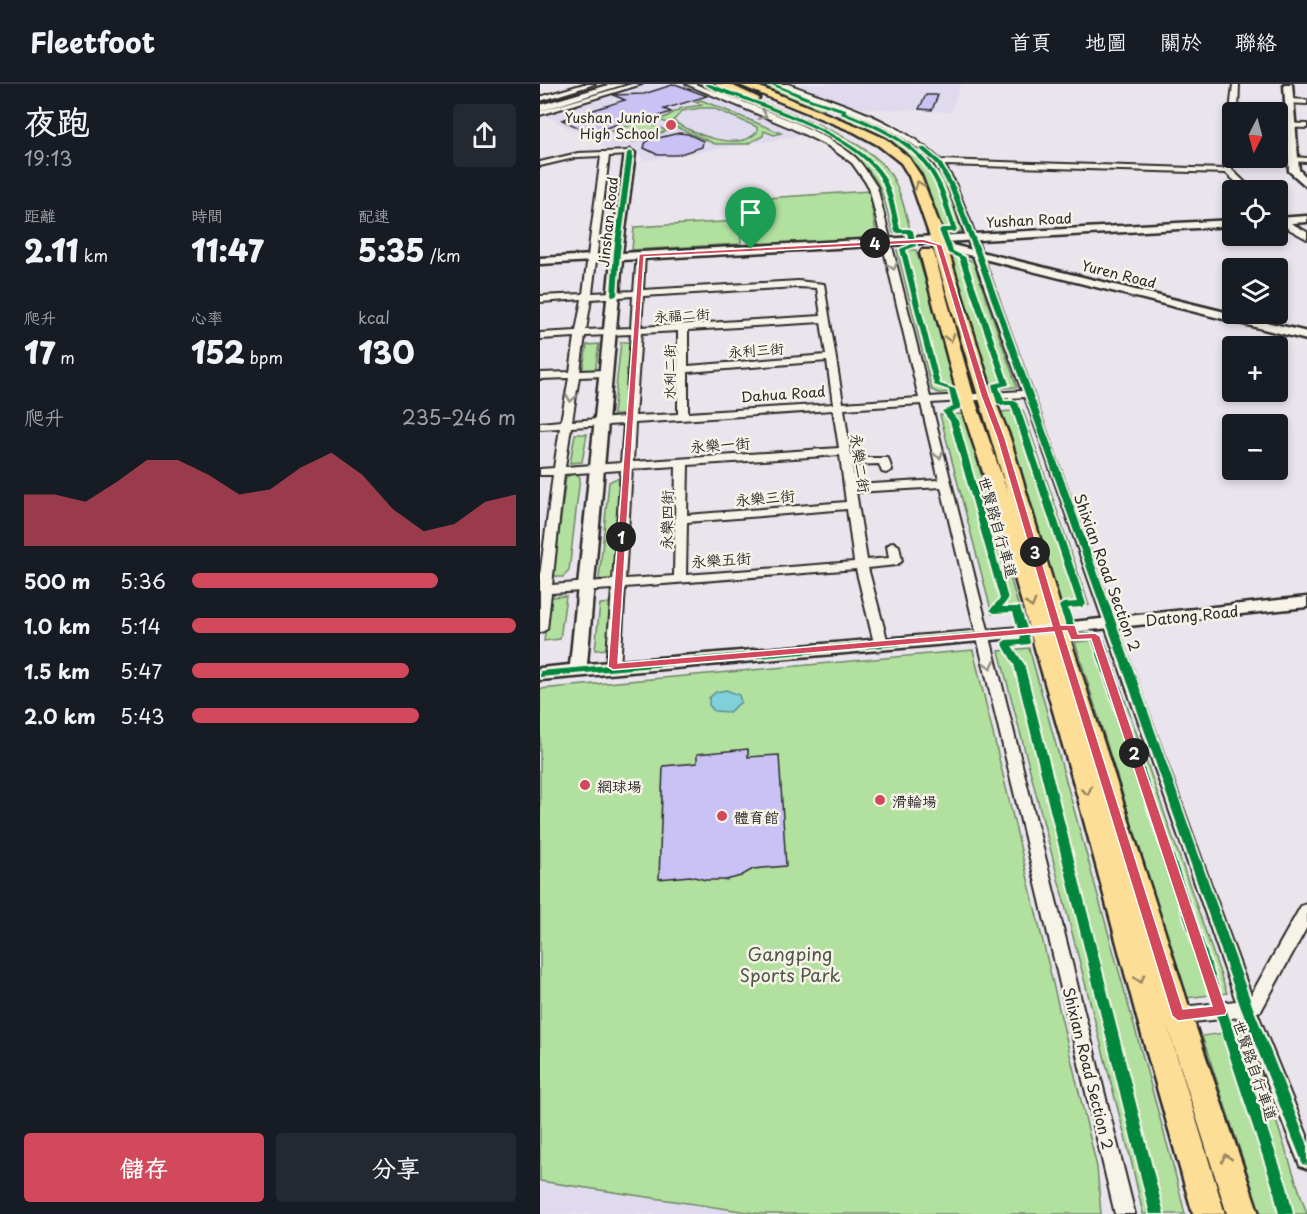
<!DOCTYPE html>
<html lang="zh-TW">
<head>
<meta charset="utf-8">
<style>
  body { margin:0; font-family:"Playpen Sans","LXGW WenKai TC",sans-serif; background:#242831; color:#f1f3f6; height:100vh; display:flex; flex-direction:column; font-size:22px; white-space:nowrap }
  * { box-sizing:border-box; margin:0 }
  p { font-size:20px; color:#9ea1a6 }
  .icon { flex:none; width:33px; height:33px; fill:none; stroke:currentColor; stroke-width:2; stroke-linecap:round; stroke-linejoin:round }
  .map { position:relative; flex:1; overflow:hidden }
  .sheet { display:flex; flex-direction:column; background:#171b24; width:540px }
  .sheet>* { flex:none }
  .needle { width:39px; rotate:186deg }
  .tools { position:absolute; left:682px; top:18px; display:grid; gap:12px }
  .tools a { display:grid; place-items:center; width:66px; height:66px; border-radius:6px; background:#171b24; box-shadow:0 3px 9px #0003; font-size:30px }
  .pin { position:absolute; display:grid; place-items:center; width:51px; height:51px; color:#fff; margin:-62px -26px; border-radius:50% 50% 50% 0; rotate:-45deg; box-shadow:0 0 6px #0007 }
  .pin .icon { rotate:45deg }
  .km { position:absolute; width:30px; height:30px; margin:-15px; border-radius:50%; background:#222; color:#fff; font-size:16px; line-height:30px; text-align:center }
  .round { display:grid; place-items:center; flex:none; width:63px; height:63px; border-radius:6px; background:#242831 }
  .overview { display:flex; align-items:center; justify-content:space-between; height:102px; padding:0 24px }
  h1 { font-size:33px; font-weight:800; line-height:45px }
  .figures { display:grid; grid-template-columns:repeat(3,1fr); gap:9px; height:102px; padding:6px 24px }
  .figures div { display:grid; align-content:center }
  .figures b { font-size:30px; font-weight:800 }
  .figures small { font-size:16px; font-weight:400 }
  .figures p { font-size:16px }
  .chart { height:168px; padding:12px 24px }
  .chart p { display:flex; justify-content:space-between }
  .chart svg { width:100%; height:108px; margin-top:6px; fill:#d1495b; opacity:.7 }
  .button { display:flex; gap:12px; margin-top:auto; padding:12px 24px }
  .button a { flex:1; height:69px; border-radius:6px; background:#d1495b; color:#fff; font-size:24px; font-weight:800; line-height:69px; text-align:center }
  .button a+a { background:#242831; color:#f1f3f6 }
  ul { padding:0 24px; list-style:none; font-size:20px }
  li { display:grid; grid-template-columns:96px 72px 1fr; align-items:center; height:45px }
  li i { height:15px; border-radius:8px; background:#d1495b }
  header { display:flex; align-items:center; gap:36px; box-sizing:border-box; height:84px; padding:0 30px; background:#171b24; border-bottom:2px solid #363941 }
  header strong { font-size:28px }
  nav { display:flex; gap:33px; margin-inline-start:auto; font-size:21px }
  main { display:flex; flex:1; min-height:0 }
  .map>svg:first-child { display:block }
  .built { fill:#e0daef }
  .green { fill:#b1e09f; stroke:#6e8665; stroke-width:1.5; fill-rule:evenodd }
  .water { fill:#7fd0d8; stroke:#5d8e93; stroke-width:1.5 }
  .building { fill:#cac2f5; stroke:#2b2b2b; stroke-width:1.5 }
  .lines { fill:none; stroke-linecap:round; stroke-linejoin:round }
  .minor-casing { stroke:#2b2b2b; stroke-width:4 }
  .tertiary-casing { stroke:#2b2b2b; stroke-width:5 }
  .primary-casing { stroke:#2b2b2b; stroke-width:5 }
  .minor { fill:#f7f3e8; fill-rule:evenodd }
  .tertiary { fill:#f7f3e8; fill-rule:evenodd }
  .primary { fill:#fcde96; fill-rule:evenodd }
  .cycleway-casing { stroke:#f7f3e8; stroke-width:4 }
  .cycleway { fill:#00873e; fill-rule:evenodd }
  .oneway { stroke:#918f8a }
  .oneway2 { stroke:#948460 }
  .route { fill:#d1495b; stroke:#fff; stroke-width:1.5; fill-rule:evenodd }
  .poi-dot { fill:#d1495b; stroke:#f7f3e8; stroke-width:2 }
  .labels { text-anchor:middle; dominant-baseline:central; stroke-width:5; stroke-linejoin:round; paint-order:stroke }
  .far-poi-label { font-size:14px; fill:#2b2b2b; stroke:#f7f3e8; text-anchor:end }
  .far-street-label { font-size:14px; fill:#2b2b2b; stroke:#f7f3e8 }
  .street-label { font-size:15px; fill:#2b2b2b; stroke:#f7f3e8 }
  .poi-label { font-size:15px; fill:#2b2b2b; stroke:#f7f3e8; text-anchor:start }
  .near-park-label { font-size:18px; fill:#4c5848; stroke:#f7f3e8 }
</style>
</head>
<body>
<header>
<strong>Fleetfoot</strong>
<nav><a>首頁</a><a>地圖</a><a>關於</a><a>聯絡</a></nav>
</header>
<main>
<section class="sheet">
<div class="overview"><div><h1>夜跑</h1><p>19:13</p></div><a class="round"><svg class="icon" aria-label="share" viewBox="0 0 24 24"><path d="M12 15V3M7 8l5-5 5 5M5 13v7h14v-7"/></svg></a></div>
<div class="figures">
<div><p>距離</p><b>2.11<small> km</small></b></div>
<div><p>時間</p><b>11:47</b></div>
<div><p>配速</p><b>5:35<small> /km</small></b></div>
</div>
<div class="figures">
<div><p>爬升</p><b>17<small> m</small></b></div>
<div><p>心率</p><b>152<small> bpm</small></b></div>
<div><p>kcal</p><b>130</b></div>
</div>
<div class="chart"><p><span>爬升</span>235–246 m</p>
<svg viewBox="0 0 160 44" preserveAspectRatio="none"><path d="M0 44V23L10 23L20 26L30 18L40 9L50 9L60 15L70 23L80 21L90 12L100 6L110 15L120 29L130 38L140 35L150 26L160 23V44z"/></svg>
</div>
<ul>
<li><b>500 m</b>5:36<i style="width:76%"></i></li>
<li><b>1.0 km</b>5:14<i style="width:100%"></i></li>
<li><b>1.5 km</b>5:47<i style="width:67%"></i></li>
<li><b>2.0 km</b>5:43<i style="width:70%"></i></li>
</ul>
<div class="button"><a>儲存</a><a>分享</a></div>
</section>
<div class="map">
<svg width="767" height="1130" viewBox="0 0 767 1130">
  <rect width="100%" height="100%" fill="#eae4ec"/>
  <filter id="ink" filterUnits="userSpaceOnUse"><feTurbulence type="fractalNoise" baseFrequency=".0167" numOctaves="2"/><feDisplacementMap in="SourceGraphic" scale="12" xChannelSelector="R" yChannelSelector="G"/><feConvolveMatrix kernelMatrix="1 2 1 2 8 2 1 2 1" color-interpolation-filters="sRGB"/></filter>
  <g filter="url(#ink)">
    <!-- built -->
    <g class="built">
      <polygon points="107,0 141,0 264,51 103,77 97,64 67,65 4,31"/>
      <polygon points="254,0 421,0 411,28 316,24"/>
      <polygon points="0,1097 211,1129 221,1130 0,1130"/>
    </g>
    <!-- green -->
    <g class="green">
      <path d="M155 0H174C218 18 323 49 349 88 361 105 365 128 371 148L353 149C348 132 345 112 336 97 312 55 201 19 155 0Z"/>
      <polygon points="218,0 236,0 291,22 279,26"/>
      <path d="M161 16 241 49 234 51 224 47 223 52 207 60H175L122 37V35L142 24 163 21 155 18ZM161 24H173L217 43V48C198 69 152 49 133 37L142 27Z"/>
      <path d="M309 29C341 42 377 57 398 87 410 104 415 127 422 147L402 148C395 128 389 99 374 84 353 61 324 46 297 33Z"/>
      <polygon points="104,37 127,47 94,58 71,47"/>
      <polygon points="329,107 337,155 219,162 213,115"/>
      <polygon points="200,137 201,160 92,166 94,143"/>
      <polygon points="357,166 376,166 419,307 399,309 392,306"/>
      <polygon points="418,173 433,177 477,303 451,305 410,175"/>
      <polygon points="81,258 91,258 85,331 73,331"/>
      <polygon points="59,260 55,288 42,289 47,261"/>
      <polygon points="483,326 549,521 522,524 461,328"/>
      <polygon points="424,330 480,528 452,530 400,331"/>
      <polygon points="35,350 47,350 42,378 30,379"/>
      <polygon points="34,389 40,393 29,487 23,493 17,493 14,490 26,393"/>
      <polygon points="75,395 81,395 75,492 72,497 66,498 59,495 69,398"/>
      <polygon points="26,512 20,555 4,557 10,513"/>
      <polygon points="73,519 69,565 55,566 60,520"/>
      <polygon points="564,556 687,909 646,914 535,558"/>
      <polygon points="489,564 634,1085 645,1130 603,1130 591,1076 459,567"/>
      <polygon points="433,566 557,1083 561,1130 221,1130 0,1097 0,605"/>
      <polygon points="706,946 767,1130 719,1130 712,1103 662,952"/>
    </g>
    <!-- water -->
    <polygon class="water" points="186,606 199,611 201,618 189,628 174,627 169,621 169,614 176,608"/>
    <!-- building -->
    <g class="building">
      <polygon points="135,0 167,12 124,25 131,28 104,37 97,34 50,49 22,36 85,16 73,11 104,10"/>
      <polygon points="386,11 398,11 392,26 379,25"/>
      <polygon points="139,49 148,50 163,57 162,63 137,71 118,71 104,64 106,57"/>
      <polygon points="208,665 208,673 239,671 246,782 213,785 201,792 186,796 166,796 150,792 119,795 123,682 157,679 157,670"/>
    </g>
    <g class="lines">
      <!-- minor casing -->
      <g class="minor-casing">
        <g id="minor">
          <polygon points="44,0 55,0 0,17 0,13"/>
          <polygon points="92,0 102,0 0,31 0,27"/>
          <path d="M146 0H155C200 18 280 42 315 73 324 82 330 93 337 103L390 313 482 307 406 97C380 51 324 33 278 16 265 11 250 7 239 0H248C301 20 359 36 400 76L684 85 689 36 693 34 692 86 713 106H705L686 89 404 81 414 97 429 134 711 911 761 822 767 820V843L721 927 717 928 767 1051V1085L760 1082 701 933 634 940 628 938 625 932 628 926 634 924 696 917 485 313 391 319 595 1130H575L401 403 316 408 327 476 349 474 347 462 353 458 359 462 362 477 356 481 328 484 348 559 346 562H336L334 559 316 485 85 503 80 583 73 588 66 583 72 505 11 509 7 545 0 549V492L13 391H0V385L14 384 20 344 0 345V339L21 337 29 294 0 295V289L30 288 35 253 0 255V249L36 247 42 215 0 218V212L43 210 61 72 38 73 0 82V78L38 69 90 67 94 69 90 71 69 72 52 209 94 207 97 171 101 168 105 171 103 206 258 197 284 200 303 319 379 314 329 103 312 79 288 62 249 43ZM258 203 277 204 281 232 101 243 103 212ZM93 212 91 244 46 246 51 215ZM281 238 286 271 148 282V246ZM138 247V330L95 332 101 249ZM91 250 85 333 32 337 39 293 65 292 70 289 65 286 40 287 45 252ZM287 277 293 320 148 329V288ZM381 320 399 396 315 401 312 381 339 380 342 388 346 389 352 386 348 374H311L304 325ZM293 326 299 364 93 378 95 339ZM84 340 81 379 25 383 31 343ZM300 371 306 418 147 431 148 381ZM136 382 134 492 85 495 92 385ZM81 386 73 496 12 501 24 390ZM307 425 314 478 146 491 147 438Z"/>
          <polygon points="693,0 699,0 698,28 693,30 690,28"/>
          <polygon points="750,15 767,16 767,20 747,19 747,15"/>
          <polygon points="738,39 767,40 767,44 738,43"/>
          <polygon points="752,73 767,74 767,78 749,77 749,73"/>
          <polygon points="738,132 767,148 767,155 738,139"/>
        </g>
      </g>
      <!-- tertiary casing -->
      <g class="tertiary-casing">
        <g id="tertiary">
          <polygon points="72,0 85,0 0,27 0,21"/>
          <polygon points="744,0 752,0 759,86 767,94 767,103 749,87"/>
          <polygon points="90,66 95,69 82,169 693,136 693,142 82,176 47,580 485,543 767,513 767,523 485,553 0,596 0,584 30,581 71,176 0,180 0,174 71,170 85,69"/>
          <polygon points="767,132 767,138 738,140 738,134"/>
          <polygon points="404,159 767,248 767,256 400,164 400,160"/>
        </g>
      </g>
      <!-- primary casing -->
      <g class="primary-casing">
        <g id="primary">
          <polygon points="174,0 189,0 219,14 214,17 210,16"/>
          <polygon points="197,0 212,0 322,44 346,55 369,74 381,92 402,147 453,312 470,354 527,545 652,932 719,1130 687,1130 626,937 685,1130 653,1130 597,934 536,707 453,418 418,313 380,169 382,166 392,166 394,169 434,313 468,410 388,147 369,92 361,79 338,61 314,48"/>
        </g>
      </g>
      <!-- minor -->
      <use href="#minor" class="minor"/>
      <!-- tertiary -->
      <use href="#tertiary" class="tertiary"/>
      <!-- primary -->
      <use href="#primary" class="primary"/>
      <!-- cycleway casing -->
      <g class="cycleway-casing">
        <g id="cycleway">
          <path d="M164 0H170C217 18 318 49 344 92 353 108 356 127 360 145H370L373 147 376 162 366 166 400 300 415 305 421 324 411 328 418 337 468 515 462 523H480L487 545 517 542 521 545 517 548 488 550 490 558 489 560 472 562 484 580 624 1130H610L474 580 462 559 466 556 481 555 480 551 0 593V587L478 545 473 528 454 529 450 526 460 515 410 337 402 327 413 323 409 306 394 301 360 165 370 161 367 149H358L355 147C351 129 348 110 340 94 319 56 241 30 202 15 189 11 175 7 164 0Z"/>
          <path d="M229 0H235L273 15 302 24 306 25V28C343 43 382 60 400 98 408 113 411 130 417 146L414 148H406L413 167 425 173 469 300 468 301 459 303 464 317H474L478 319 546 520 542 523 528 524 537 550 555 549 559 552 747 1103 753 1130H739L733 1103 552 555H531L519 522 523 519 537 518 471 321H461L457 319 452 301 453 300 462 298 419 174 408 169 399 146 402 144H411C405 128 402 111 394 96 376 60 337 44 301 30V27L264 15Z"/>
          <polygon points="381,64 385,64 400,77 415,103 441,169 600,605 713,924 767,1059 767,1081 762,1080 761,1075 701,924 590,605 435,169 409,103 396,79 381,66"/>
          <polygon points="90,67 93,69 80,167 77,211 74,213 71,211 74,167 87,69"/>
        </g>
      </g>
      <!-- cycleway -->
      <use href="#cycleway" class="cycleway"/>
    </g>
    <!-- one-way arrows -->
    <defs><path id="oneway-chevron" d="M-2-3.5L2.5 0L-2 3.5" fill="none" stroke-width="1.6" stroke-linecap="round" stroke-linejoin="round" transform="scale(1.5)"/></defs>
    <g class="oneway">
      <use href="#oneway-chevron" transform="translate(223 31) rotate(23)"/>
      <use href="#oneway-chevron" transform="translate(353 182) rotate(76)"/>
      <use href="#oneway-chevron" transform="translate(31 314) rotate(99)"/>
      <use href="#oneway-chevron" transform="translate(399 371) rotate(76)"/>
      <use href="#oneway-chevron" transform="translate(450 581) rotate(76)"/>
    </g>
    <g class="oneway2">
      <use href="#oneway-chevron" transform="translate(379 101) rotate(-111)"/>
      <use href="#oneway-chevron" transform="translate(410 254) rotate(75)"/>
      <use href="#oneway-chevron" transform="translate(491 520) rotate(74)"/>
      <use href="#oneway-chevron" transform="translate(547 707) rotate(74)"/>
      <use href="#oneway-chevron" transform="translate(600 895) rotate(74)"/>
      <use href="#oneway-chevron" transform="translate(686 1074) rotate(-107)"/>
    </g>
  </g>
  <!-- route -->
  <path class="route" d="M383 155 402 161 449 312 465 354 521 541H535L538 550 555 549 560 552 687 927 685 931 638 937 632 932 514 548 73 586 68 583 99 170ZM383 159 396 162 441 312 457 354 512 542 78 579 104 173ZM523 547H527L531 556 551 555 672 922 643 925Z"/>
  <!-- markers -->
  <g class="poi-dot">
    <circle cx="131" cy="41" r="6"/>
    <circle cx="45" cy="701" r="6"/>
    <circle cx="340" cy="716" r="6"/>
    <circle cx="182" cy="732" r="6"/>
  </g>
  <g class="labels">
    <!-- far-poi labels -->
    <g class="far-poi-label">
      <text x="119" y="33">Yushan Junior<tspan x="119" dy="16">High School</tspan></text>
    </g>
    <!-- far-street labels -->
    <g class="far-street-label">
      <text transform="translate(489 136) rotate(-3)">Yushan Road</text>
      <text transform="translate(68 138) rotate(-84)">Jinshan Road</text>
      <text transform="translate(579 190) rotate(14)">Yuren Road</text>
      <text transform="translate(142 231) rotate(-3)">永福二街</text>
      <text transform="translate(216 266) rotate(-4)">永利三街</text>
      <text transform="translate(129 288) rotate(-90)">水利二街</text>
      <text transform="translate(243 310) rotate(-4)">Dahua Road</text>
    </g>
    <!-- street labels -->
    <g class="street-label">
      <text transform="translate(180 360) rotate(-4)">永樂一街</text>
      <text transform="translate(321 379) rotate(82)">永樂二街</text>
      <text transform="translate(225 413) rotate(-5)">永樂三街</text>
      <text transform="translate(126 436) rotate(-89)">永樂四街</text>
      <text transform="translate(459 443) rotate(74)">世賢路自行車道</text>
      <text transform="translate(181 475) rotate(-4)">永樂五街</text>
      <text transform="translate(568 488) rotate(70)">Shixian Road Section 2</text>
      <text transform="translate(652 531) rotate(-6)">Datong Road</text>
      <text transform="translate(549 984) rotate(76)">Shixian Road Section 2</text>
      <text transform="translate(716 986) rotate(71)">世賢路自行車道</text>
    </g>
    <!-- poi labels -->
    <g class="poi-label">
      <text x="57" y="701">網球場</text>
      <text x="352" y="716">滑輪場</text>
      <text x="194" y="732">體育館</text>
    </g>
    <!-- near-park labels -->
    <g class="near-park-label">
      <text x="250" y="869">Gangping<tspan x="250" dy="21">Sports Park</tspan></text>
    </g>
  </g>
</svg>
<div class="tools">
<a><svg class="needle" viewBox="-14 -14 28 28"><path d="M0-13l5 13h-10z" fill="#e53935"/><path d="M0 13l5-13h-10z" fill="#9ea1a6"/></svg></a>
<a><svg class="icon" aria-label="locate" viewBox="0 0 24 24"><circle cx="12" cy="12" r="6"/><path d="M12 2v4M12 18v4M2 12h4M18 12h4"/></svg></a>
<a><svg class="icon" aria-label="layers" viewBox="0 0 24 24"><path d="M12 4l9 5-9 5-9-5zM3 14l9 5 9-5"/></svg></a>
<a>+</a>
<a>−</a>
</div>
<div class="pin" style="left:211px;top:165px;background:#1e9e55"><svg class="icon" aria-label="arrive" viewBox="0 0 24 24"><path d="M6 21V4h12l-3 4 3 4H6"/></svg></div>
<b class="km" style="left:81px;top:453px">1</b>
<b class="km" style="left:594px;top:669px">2</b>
<b class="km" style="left:495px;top:468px">3</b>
<b class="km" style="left:335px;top:159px">4</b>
</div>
</main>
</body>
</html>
